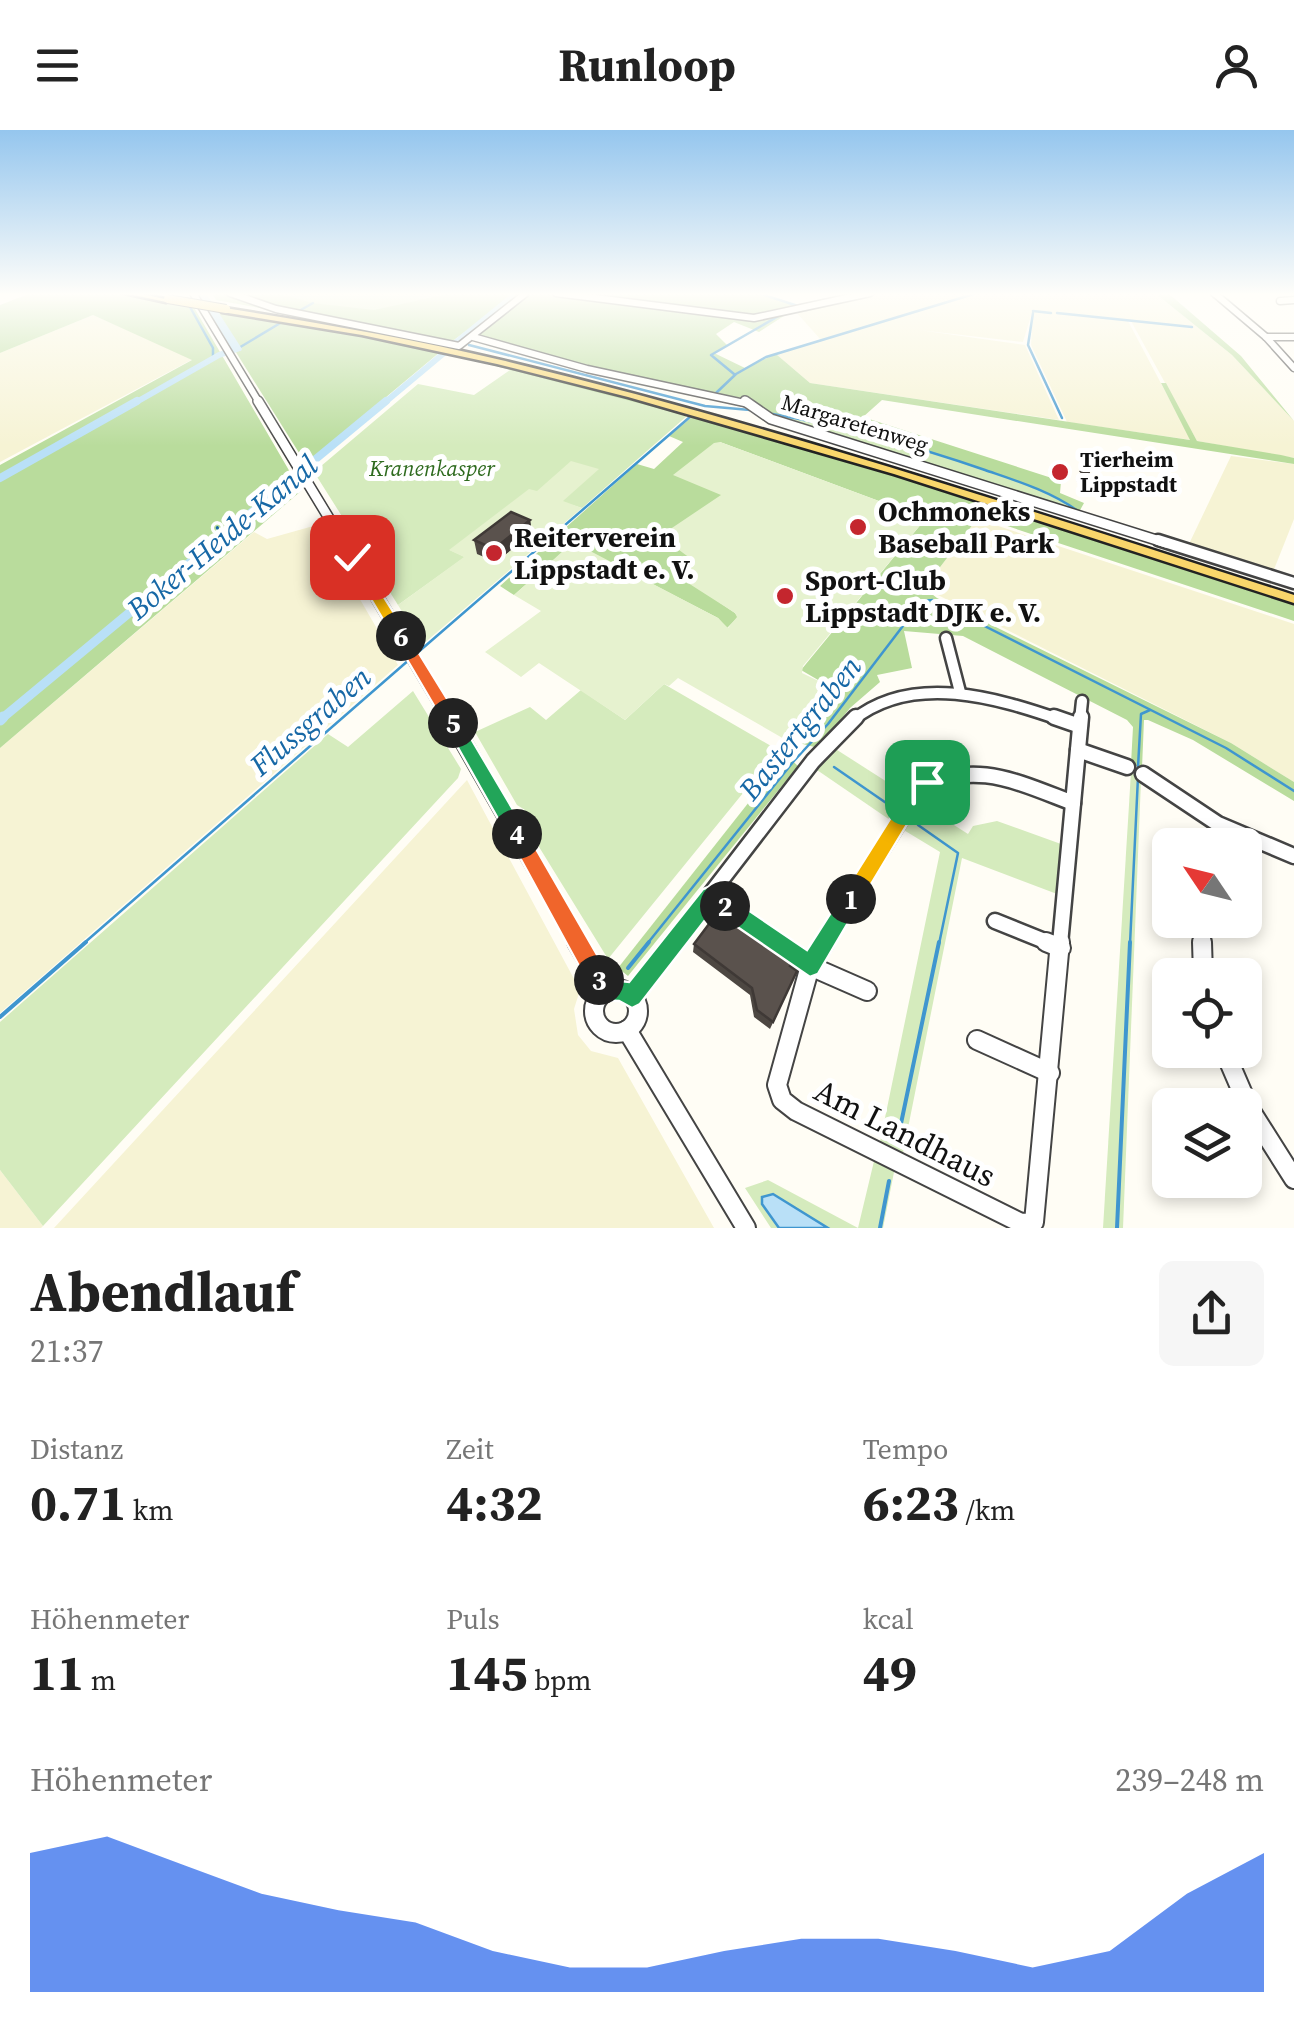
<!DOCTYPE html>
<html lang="de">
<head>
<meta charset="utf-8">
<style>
  body { margin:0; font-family:"Source Serif 4",serif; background:#f6f6f6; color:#222; height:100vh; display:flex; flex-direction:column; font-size:38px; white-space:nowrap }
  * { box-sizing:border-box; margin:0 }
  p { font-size:32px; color:#767676 }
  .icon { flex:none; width:55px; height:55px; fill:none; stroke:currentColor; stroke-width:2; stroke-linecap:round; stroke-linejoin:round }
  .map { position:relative; height:1098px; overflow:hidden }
  .panel { display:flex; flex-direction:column; background:#fff; flex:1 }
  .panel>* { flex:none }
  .needle { width:65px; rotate:305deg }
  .tools { position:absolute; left:1152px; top:698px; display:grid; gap:20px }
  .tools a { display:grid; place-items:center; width:110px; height:110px; border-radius:15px; background:#fff; box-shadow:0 5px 15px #0003; font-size:50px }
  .pin { position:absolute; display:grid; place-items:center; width:85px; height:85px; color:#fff; margin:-42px; border-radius:20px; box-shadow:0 5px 15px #0006 }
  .km { position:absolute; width:50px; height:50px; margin:-25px; border-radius:50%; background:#222; color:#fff; font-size:28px; line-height:50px; text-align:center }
  .round { display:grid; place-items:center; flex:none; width:105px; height:105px; border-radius:15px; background:#f6f6f6 }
  .head { display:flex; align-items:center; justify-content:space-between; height:170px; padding:0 30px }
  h1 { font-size:55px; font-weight:700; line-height:75px }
  .stats { display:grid; grid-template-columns:repeat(3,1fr); gap:15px; height:170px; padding:10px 30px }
  .stats div { display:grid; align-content:center }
  .stats b { font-size:50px; font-weight:700 }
  .stats small { font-size:28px; font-weight:400 }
  .stats p { font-size:28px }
  .chart { height:280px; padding:20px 30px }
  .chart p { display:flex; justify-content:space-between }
  .chart svg { width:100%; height:180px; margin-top:10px; fill:#2563eb; opacity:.7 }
  header { display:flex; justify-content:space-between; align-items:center; height:130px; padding:0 30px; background:#fff; font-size:45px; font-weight:700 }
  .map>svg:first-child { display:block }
  .farmland { fill:#f6f3d4 }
  .green { fill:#d5ebbd }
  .forest { fill:#b9dc9c }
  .pitch { fill:#e6f2cf }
  .water { fill:#b9e0f7; stroke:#3f96cf; stroke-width:2.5 }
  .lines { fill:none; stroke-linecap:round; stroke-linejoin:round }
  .stream-far1 { stroke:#3f96cf; stroke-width:2.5 }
  .stream { stroke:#3f96cf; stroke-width:4 }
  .canal-far3 { stroke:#b9e0f7; stroke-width:6 }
  .canal-far2 { stroke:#b9e0f7; stroke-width:8 }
  .canal-far1 { stroke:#b9e0f7; stroke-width:9 }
  .canal { stroke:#b9e0f7; stroke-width:11 }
  .river { fill:#b9e0f7; fill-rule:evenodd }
  .minor-far4-casing { stroke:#444; stroke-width:9 }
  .minor-far3-casing { stroke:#444; stroke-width:12 }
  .minor-far2-casing { stroke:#444; stroke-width:15 }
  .minor-far1-casing { stroke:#444; stroke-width:19 }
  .minor-casing { stroke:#444; stroke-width:22 }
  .major-casing { stroke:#222; stroke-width:5 }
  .minor-far4 { stroke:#fff; stroke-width:6 }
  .minor-far3 { stroke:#fff; stroke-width:9 }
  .minor-far2 { stroke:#fff; stroke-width:10 }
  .minor-far1 { stroke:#fff; stroke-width:14 }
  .minor { stroke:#fff; stroke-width:18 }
  .major { fill:#f9d66b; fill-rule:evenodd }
  .major-bridge-casing { stroke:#222; stroke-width:10; stroke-linecap:butt }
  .major-bridge { stroke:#f9d66b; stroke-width:8 }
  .wall { fill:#4d4742 }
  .shaded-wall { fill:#3f3936 }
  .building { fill:#5a524d; stroke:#3f3936; stroke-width:2.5 }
  .split-1 { fill:#f5b400; stroke:#fff; stroke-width:2.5 }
  .split-2 { fill:#22a559; stroke:#fff; stroke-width:2.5 }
  .split-3 { fill:#22a559; stroke:#fff; stroke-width:2.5 }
  .split-4 { fill:#f0652b; stroke:#fff; stroke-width:2.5 }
  .split-5 { fill:#22a559; stroke:#fff; stroke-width:2.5 }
  .split-6 { fill:#f0652b; stroke:#fff; stroke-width:2.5 }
  .split-7 { fill:#f5b400; stroke:#fff; stroke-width:2.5 }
  .poi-dot { fill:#c4262e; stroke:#fff; stroke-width:4 }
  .labels { text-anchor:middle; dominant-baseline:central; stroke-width:10; stroke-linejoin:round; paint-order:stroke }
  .far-street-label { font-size:22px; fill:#111; stroke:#fff }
  .far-poi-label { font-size:22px; font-weight:bold; fill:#111; stroke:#fff; text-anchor:start }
  .far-park-label { font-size:22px; font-style:italic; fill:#2f6b1f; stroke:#fff }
  .poi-label { font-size:28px; font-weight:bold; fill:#111; stroke:#fff; text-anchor:start }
  .water-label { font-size:30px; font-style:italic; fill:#1768a6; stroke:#fff }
  .near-street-label { font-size:32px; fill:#111; stroke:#fff }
</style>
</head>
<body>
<header><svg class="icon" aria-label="menu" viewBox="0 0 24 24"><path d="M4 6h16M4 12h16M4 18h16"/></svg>Runloop<svg class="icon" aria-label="person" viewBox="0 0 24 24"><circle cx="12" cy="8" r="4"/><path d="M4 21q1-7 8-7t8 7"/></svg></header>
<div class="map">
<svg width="1294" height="1098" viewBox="0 0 1294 1098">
  <rect width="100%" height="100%" fill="#fffdf5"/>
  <!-- farmland -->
  <g class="farmland">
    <polygon points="881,163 1155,163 1232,225 1294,291 1294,328 1197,311 1131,191 1128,191 1191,310 1067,292 1031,215 1033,179 1023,212 919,200 1025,215 1059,290 810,253 776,224 821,210 796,182"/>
    <polygon points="93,185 193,229 0,332 0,223"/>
    <polygon points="1231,326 1294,334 1294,389 1273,442 1188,416"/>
    <polygon points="977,389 1294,494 1294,652 1231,613 924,458"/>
    <polygon points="317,395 398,535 0,883 0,618 254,402 267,409"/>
    <polygon points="467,650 580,860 574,879 578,905 591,921 618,928 714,1098 54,1098"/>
    <polygon points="0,1040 43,1096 41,1098 0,1098"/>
  </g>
  <!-- green -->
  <g class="green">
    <polygon points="233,163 509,163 456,206"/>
    <path d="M513 238 688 285 582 378C531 361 492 394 450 420L465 427 398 475 314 342 418 254 474 265Z"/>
    <path d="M772 284C851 297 927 319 1003 346 1028 355 1058 363 1079 382Z"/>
    <polygon points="664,554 778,620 608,829 520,686 525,680 517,675 475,602 530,577 546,590 581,560 625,590"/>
    <polygon points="413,561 461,639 458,648 43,1096 0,1040 0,892 328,604 348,617"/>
    <polygon points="834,618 909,666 893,692 817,640"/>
    <polygon points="1131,642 1141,650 1123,1098 1103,1098"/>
    <polygon points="918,672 968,704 973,696 997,691 1061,714 1057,764 962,728 903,1023 880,1012 940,722 902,699"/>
    <polygon points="875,1027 895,1037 883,1098 828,1098 785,1071 762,1067 762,1073 779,1098 771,1098 745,1058 768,1050 858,1098"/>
  </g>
  <!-- forest -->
  <g class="forest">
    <polygon points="31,163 121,163 192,174 301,361 0,618 0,335 192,230 93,185 0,223 0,175"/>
    <polygon points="212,163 276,163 313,173 374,180 452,163 756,163 798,177 759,202 734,192 716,204 727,215 714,223 745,238 776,224 810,253 1190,310 1161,253 1166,253 1197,311 1281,325 1294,328 1294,334 882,270 863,287 1061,351 1060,363 1084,373 1079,382 1056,367 1016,351 909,315 832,294 772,284 749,269 674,256 532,224 466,201 450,213 216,170"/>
    <polygon points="1155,163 1168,163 1241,226 1294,291 1232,225"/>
    <polygon points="207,176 440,222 306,334"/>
    <polygon points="449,224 617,263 723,294 1014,381 1294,472 1294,491 965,382 956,391 965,394 969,389 977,389 924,458 937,468 1231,613 1294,652 1294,671 1193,610 1148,590 1144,590 1142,638 1131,634 1133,597 1127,590 963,506 904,501 912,538 877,545 880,552 850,578 818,618 803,614 800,610 837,561 801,540 922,393 895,377 720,312 722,364 685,449 735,483 738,487 727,498 718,488 573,413 514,465 500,456 637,334 654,339 683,312 669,306 692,287"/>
    <polygon points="786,625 798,636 628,846 618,838"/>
  </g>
  <!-- pitch -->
  <g class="pitch">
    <polygon points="720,312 895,377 922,393 803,536 802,543 829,556 786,610 678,548 669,556 664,554 625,590 539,533 521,547 485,522 541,481 514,465 573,412 718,488 728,498 737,487 735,483 688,453 686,444 694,431 660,406 721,365 673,345 714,313"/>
    <polygon points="571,331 599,339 563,371 582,378 422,515 398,475 464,427 449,420 529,359 537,361"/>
  </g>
  <!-- water -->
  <polygon class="water" points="773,1064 828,1098 779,1098 762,1074 762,1067"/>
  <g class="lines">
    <!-- stream-far1 -->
    <g class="stream-far1">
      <polyline points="758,163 798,176"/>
      <polyline points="802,175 824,170"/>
      <polyline points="190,177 213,218 213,229"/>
      <polyline points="299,181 313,173"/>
      <polyline points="1033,181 1051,183"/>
      <polyline points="1033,183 1028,215 1062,288"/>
      <polyline points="1057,183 1192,197"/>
      <polyline points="469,215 705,276 750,280"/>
      <polyline points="237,219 282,192"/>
      <polyline points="734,244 711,225 782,184"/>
      <polyline points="716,263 736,244 766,227 977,163"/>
      <path d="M773 284C845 297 916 316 985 340 1017 351 1050 361 1078 381"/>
      <polyline points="416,524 691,286"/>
      <polyline points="834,637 892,677"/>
      <polyline points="1138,637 1141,584 1150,580"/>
      <polyline points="918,695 958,723 939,814"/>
      <polyline points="83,814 410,529"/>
      <polyline points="647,814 793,632 828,594 922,471 933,470 1226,618 1294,661"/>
      <polyline points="1130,814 1138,647"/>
    </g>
    <!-- stream -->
    <g class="stream">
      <polyline points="628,838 649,812"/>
      <polyline points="0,887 86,812"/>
      <polyline points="899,1003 939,812"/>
      <polyline points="880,1098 889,1051"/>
      <polyline points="1117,1098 1130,812"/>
    </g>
    <!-- canal-far3 -->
    <g class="canal-far3">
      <polyline points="454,214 517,163"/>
      <polyline points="133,274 219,225 237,219"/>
      <polyline points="383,274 444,223"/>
    </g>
    <!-- canal-far2 -->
    <g class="canal-far2">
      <polyline points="0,348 137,271"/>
      <polyline points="214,413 386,271"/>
    </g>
    <!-- canal-far1 -->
    <polyline class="canal-far1" points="0,590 217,410"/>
    <!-- canal -->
    <polyline class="canal" points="0,590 3,587"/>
    <!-- river -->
    <polygon class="river" points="198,163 206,163 242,219 241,221 233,221"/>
    <!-- minor-far4 casing -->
    <g class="minor-far4-casing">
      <g id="minor-far4">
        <polyline points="193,163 260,274"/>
        <polyline points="230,163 276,179 459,216 526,163"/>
        <polyline points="556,163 754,188 870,163"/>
        <polyline points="1214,163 1266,207 1294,238"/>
        <polyline points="1280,171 1294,170"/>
        <polyline points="473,207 587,239 749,274"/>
        <polyline points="1266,207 1294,207"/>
      </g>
    </g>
    <!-- minor-far3 casing -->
    <g class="minor-far3-casing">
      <g id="minor-far3">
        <polyline points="258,271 344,413"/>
        <polyline points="745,271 771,289 1166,413"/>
      </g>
    </g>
    <!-- minor-far2 casing -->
    <g class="minor-far2-casing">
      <g id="minor-far2">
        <polyline points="343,410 450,590"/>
        <polyline points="1158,410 1294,453"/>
        <polyline points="946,508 960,562"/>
        <path d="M853 590C913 542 997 568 1061 590"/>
        <polyline points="1080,590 1082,571"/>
      </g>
    </g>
    <!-- minor-far1 casing -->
    <g class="minor-far1-casing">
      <g id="minor-far1">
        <polyline points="449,587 579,814"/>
        <polyline points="1054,587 1080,596"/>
        <polyline points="1078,620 1127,637"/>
        <polyline points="1143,644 1218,694 1294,726"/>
        <polyline points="711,766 779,814"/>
        <polyline points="1202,790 1202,814"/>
        <polyline points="995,791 1052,814"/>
        <polyline points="672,814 813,631 856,587"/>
        <path d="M823 814 917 663C968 626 1020 653 1073 673"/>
        <polyline points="1060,814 1081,587"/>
      </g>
    </g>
    <!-- minor casing -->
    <g class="minor-casing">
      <g id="minor">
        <polyline points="577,812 606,862"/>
        <polyline points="776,812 810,836 867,861"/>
        <polyline points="825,812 810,836 777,955 782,970 796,981 1021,1093"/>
        <polyline points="1046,812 1061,818"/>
        <polyline points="1202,812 1203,845"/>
        <circle cx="616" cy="881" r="22"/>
        <polyline points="632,866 674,812"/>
        <polyline points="627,900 746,1098"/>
        <polyline points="977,910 1050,943"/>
        <polyline points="1224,920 1249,978 1294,1049"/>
        <polyline points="1020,1098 1021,1093 1034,1092 1060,812"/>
      </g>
    </g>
    <!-- major casing -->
    <g class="major-casing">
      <g id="major">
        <polygon points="124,163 137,163 170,170 166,172"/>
        <path d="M225 178C317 193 410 208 501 230 769 294 1031 381 1294 465V473L894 344 628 267 497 234 362 205 222 182 221 180Z"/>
      </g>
    </g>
    <!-- minor-far4 -->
    <use href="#minor-far4" class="minor-far4"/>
    <!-- minor-far3 -->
    <use href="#minor-far3" class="minor-far3"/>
    <!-- minor-far2 -->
    <use href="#minor-far2" class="minor-far2"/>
    <!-- minor-far1 -->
    <use href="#minor-far1" class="minor-far1"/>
    <!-- minor -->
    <use href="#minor" class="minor"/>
    <!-- major -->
    <use href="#major" class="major"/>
    <!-- major-bridge casing -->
    <g class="major-bridge-casing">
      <polyline id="major-bridge" points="168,169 226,179"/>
    </g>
    <!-- major-bridge -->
    <use href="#major-bridge" class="major-bridge"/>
  </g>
  <!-- wall -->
  <g class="wall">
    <polygon points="1081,341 1090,342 1083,353 1076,351"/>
    <polygon points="530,390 532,403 496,432 477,424 474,410"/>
    <polygon points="694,814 791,837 797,841 770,899 754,887 750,865 693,822"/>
  </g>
  <!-- shaded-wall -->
  <polygon class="shaded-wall" points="530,390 532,403 496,432 494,419"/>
  <!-- building -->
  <g class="building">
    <polygon points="1088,330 1095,332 1088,343 1081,341"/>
    <polygon points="511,382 530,390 494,419 474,410"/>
    <polygon points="721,778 794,830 790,836 797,841 773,892 757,880 752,858 694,814"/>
  </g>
  <!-- sky -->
  <linearGradient id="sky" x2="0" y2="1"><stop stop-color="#95c6ee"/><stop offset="0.52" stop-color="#fffefa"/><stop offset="1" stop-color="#fffefa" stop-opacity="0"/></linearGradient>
  <rect width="1294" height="316" fill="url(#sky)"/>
  <!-- split-1 -->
  <polygon class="split-1" points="927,645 934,647 934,658 923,668 858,776 844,776 841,769 844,762 910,657"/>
  <!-- split-2 -->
  <polygon class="split-2" points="851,759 861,769 858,776 818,844 810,847 717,783 714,776 717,769 732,769 807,820 844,762"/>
  <!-- split-3 -->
  <polygon class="split-3" points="711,756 732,769 735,776 732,783 725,786 713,780 640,874 632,878 619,871 598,870 588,850 591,842 599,839 612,850 629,852 703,759"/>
  <!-- split-4 -->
  <polygon class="split-4" points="517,695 524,698 607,842 610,850 607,858 599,861 591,858 507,704"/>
  <!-- split-5 -->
  <polygon class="split-5" points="453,586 459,588 524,698 524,710 510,710 444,593"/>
  <!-- split-6 -->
  <polygon class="split-6" points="401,500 406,502 459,588 459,598 447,598 393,506"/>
  <!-- split-7 -->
  <polygon class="split-7" points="352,423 357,424 406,502 406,510 395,510 346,427"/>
  <!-- markers -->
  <g class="poi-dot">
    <circle cx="1060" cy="342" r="10"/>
    <circle cx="858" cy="397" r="10"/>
    <circle cx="494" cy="423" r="10"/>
    <circle cx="785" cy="466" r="10"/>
  </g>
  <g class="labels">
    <!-- far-street labels -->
    <g class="far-street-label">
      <text transform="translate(855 293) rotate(17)">Margaretenweg</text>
    </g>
    <!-- far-poi labels -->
    <g class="far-poi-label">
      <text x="1080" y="329">Tierheim<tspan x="1080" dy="25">Lippstadt</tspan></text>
    </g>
    <!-- far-park labels -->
    <g class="far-park-label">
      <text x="432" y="338">Kranenkasper</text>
    </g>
    <!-- poi labels -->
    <g class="poi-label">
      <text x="878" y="381">Ochmoneks<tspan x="878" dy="32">Baseball Park</tspan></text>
      <text x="514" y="407">Reiterverein<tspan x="514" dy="32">Lippstadt e. V.</tspan></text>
      <text x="805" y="450">Sport-Club<tspan x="805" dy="32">Lippstadt DJK e. V.</tspan></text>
    </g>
    <!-- water labels -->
    <g class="water-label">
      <text transform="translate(222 407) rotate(-40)">Boker-Heide-Kanal</text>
      <text transform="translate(310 591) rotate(-41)">Flussgraben</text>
      <text transform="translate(800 598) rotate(-51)">Bastertgraben</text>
    </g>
    <!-- near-street labels -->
    <g class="near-street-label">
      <text transform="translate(905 1003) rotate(27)">Am Landhaus</text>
    </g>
  </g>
</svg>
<div class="tools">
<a><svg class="needle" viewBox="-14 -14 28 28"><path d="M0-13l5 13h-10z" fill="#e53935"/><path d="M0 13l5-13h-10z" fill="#767676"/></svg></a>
<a><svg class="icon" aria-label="locate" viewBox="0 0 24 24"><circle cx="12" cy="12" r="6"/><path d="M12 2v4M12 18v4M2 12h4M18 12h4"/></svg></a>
<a><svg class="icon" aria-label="layers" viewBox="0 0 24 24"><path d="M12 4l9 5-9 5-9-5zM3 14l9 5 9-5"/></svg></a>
</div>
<div class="pin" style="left:927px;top:652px;background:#1e9e55"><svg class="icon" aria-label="arrive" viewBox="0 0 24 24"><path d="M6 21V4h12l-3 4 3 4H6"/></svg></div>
<div class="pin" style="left:352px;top:427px;background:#d93025"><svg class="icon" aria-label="check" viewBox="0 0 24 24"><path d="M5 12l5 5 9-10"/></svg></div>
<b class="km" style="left:851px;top:769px">1</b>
<b class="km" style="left:725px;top:776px">2</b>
<b class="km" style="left:599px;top:850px">3</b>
<b class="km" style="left:517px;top:704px">4</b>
<b class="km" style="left:453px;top:593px">5</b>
<b class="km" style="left:401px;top:506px">6</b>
</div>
<section class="panel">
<div class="head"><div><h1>Abendlauf</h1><p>21:37</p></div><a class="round"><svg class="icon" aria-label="share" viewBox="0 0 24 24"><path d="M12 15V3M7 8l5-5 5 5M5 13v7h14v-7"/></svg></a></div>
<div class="stats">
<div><p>Distanz</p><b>0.71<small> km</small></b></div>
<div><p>Zeit</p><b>4:32</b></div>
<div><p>Tempo</p><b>6:23<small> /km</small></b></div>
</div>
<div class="stats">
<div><p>Höhenmeter</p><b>11<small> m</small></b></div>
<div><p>Puls</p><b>145<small> bpm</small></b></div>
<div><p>kcal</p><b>49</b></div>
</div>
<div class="chart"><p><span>Höhenmeter</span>239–248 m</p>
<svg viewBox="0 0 160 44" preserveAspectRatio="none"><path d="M0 44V10L10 6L20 13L30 20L40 24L50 27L60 34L70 38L80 38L90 34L100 31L110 31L120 34L130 38L140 34L150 20L160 10V44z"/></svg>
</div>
</section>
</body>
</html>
